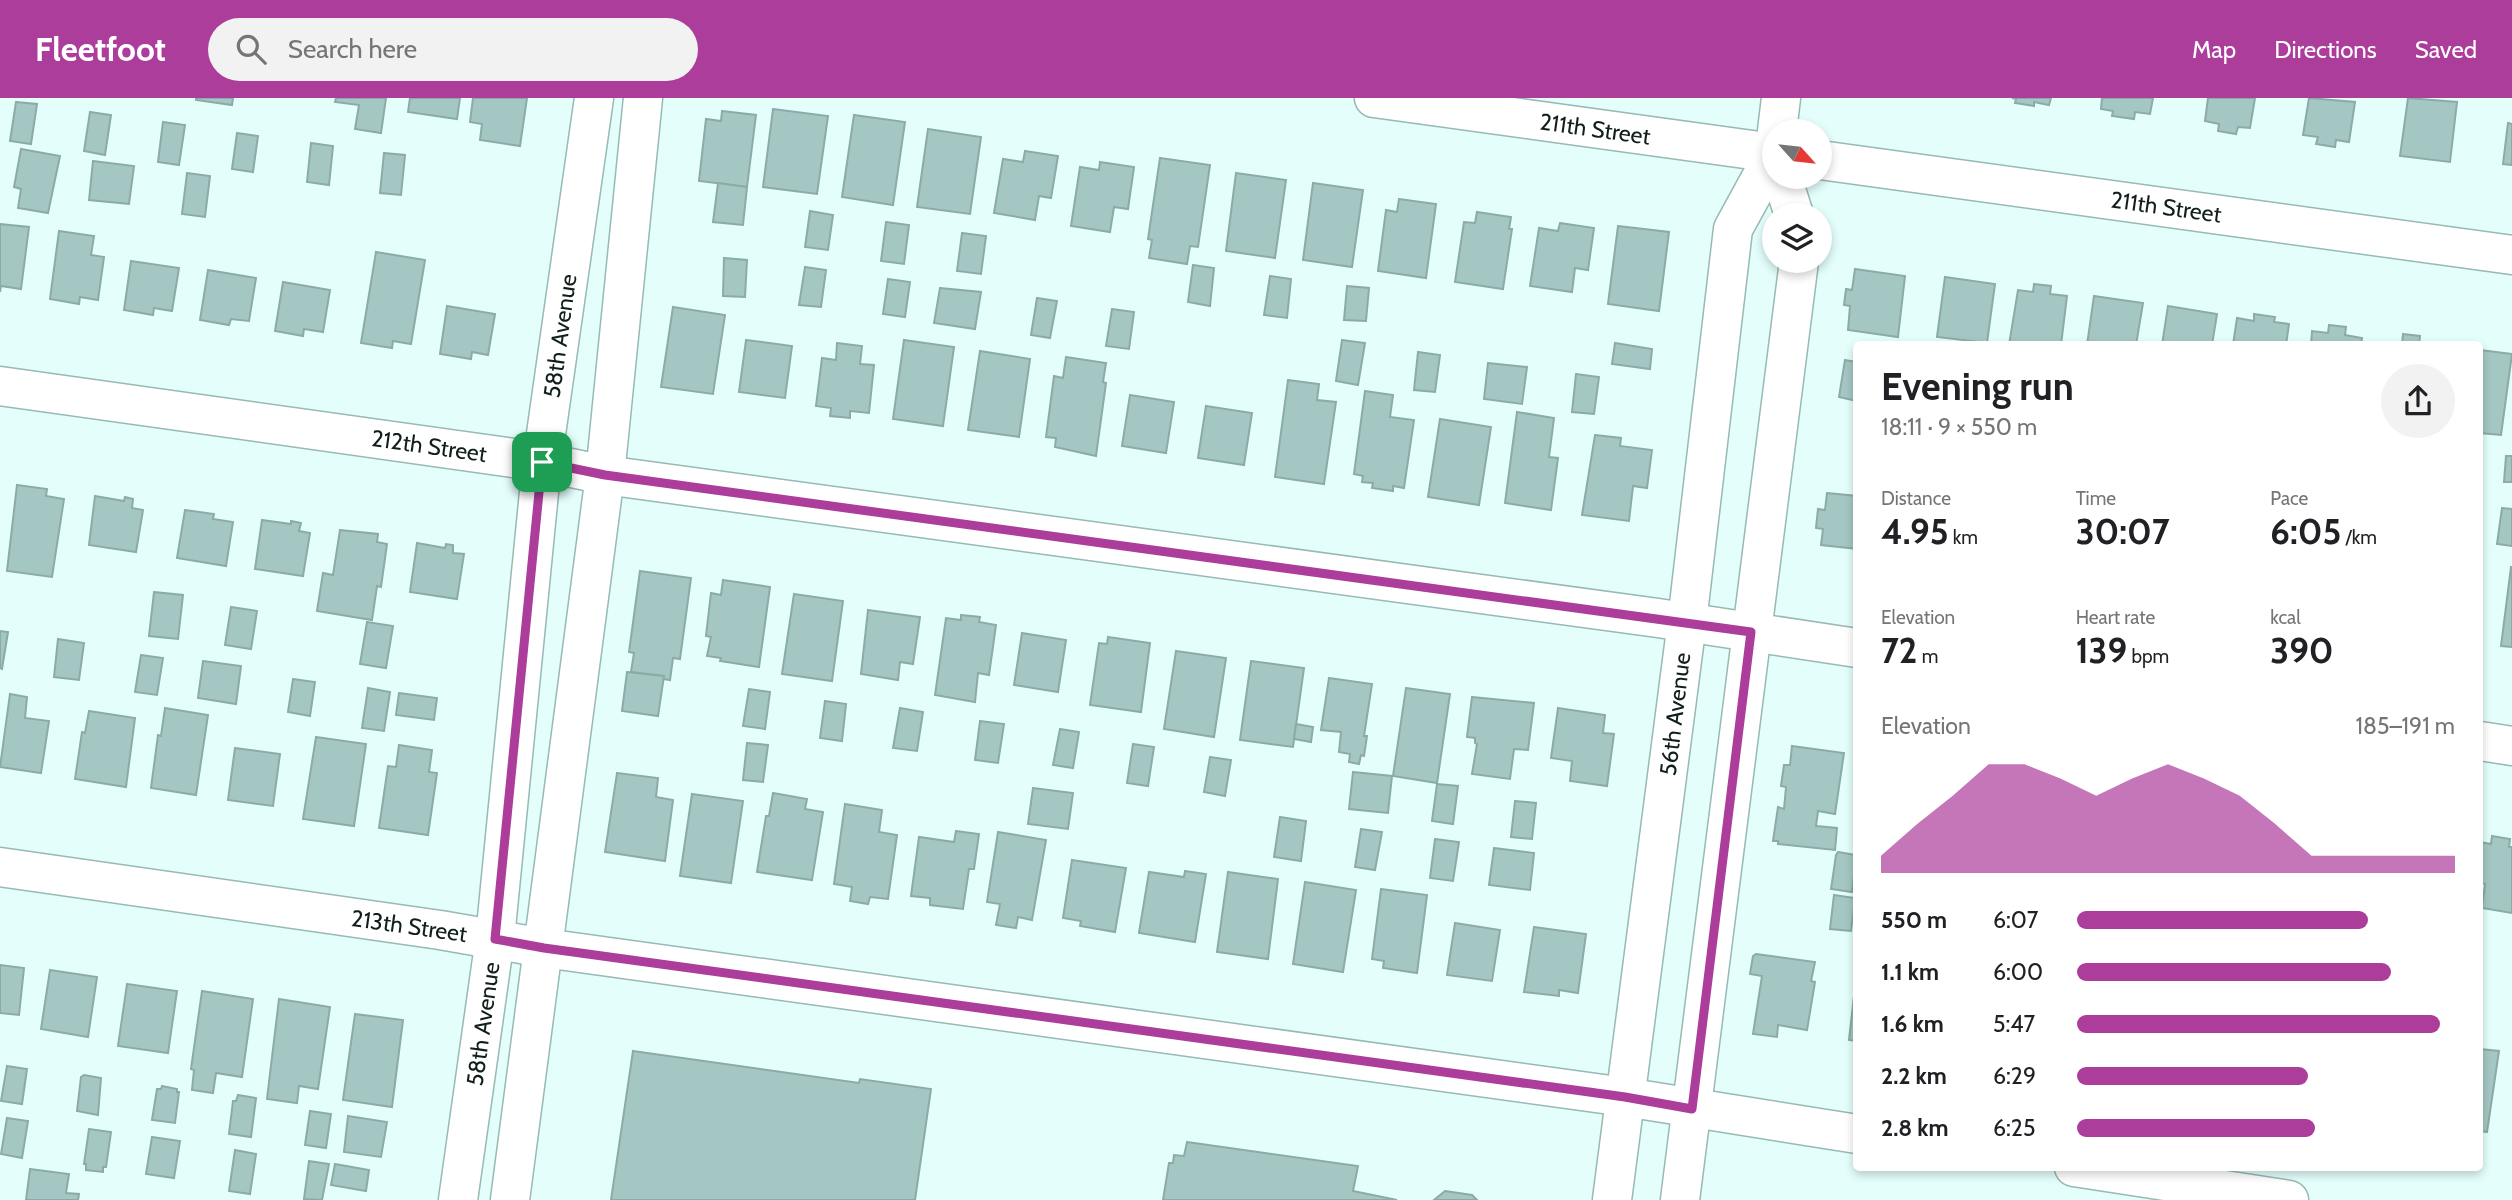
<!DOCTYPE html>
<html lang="en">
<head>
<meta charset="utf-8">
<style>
  body { margin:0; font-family:Cabin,sans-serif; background:#f2f2f2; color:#202124; height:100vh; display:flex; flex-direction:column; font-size:26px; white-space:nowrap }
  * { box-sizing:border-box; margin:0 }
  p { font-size:23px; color:#757577 }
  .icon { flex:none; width:38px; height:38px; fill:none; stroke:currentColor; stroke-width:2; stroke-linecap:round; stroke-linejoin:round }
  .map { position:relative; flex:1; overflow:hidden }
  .side { position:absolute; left:1853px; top:243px; width:630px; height:830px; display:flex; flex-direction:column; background:#fff; border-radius:7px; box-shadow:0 4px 10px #0003 }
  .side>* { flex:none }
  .needle { width:46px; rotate:117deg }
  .buttons { position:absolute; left:1762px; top:21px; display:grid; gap:14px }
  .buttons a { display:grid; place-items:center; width:70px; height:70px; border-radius:50%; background:#fff; box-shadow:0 4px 10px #0003; font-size:35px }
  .pin { position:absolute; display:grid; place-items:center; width:60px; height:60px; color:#fff; margin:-30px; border-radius:14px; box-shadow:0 4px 10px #0006 }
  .round { display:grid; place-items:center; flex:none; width:74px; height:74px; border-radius:37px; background:#f2f2f2 }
  .summary { display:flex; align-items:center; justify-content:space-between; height:119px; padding:0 28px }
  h1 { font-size:38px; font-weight:800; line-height:52px }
  .stats { display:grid; grid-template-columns:repeat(3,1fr); gap:10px; height:119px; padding:7px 28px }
  .stats div { display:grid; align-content:center }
  .stats b { font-size:35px; font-weight:800 }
  .stats small { font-size:19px; font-weight:400 }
  .stats p { font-size:19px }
  .chart { height:196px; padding:14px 28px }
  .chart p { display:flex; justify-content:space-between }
  .chart svg { width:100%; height:126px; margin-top:7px; fill:#ac3d9b; opacity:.7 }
  ul { padding:0 28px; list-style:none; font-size:23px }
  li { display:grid; grid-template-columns:112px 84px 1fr; align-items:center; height:52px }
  li i { height:18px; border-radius:9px; background:#ac3d9b }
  header { display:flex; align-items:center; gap:42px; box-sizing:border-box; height:98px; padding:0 35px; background:#ac3d9b; color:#fff }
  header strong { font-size:33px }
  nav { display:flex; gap:38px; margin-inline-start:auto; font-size:24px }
  .search { width:490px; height:63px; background:#f2f2f2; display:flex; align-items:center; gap:18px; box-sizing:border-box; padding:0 24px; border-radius:38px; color:#757577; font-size:26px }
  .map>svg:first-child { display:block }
  .building { fill:#a5c7c3; stroke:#8baba7; stroke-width:2 }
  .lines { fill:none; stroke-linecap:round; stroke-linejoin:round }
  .minor-casing { stroke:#98b9b5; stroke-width:41 }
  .minor { stroke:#fff; stroke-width:38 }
  .route-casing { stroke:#fff; stroke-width:14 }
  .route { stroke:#ac3d9b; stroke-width:9 }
  .labels { text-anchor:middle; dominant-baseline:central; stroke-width:7; stroke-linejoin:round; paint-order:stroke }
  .street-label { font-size:23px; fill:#111e1c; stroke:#fff }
</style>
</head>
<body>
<header>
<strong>Fleetfoot</strong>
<div class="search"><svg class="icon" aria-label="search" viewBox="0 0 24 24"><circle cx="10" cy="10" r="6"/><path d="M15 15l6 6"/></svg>Search here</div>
<nav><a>Map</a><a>Directions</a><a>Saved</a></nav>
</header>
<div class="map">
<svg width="2512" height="1102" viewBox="0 0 2512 1102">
  <rect width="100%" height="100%" fill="#e3fefb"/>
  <!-- building -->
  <g class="building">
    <polygon points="196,0 233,0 232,7 196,2"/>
    <polygon points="336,0 386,0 381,35 355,31 359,7 335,4"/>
    <polygon points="410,0 460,0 457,21 408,14"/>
    <polygon points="473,0 527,0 520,48 480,42 482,26 470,24"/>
    <polygon points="2012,0 2051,0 2049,7 2034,4 2034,8 2015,5 2016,1"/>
    <polygon points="2102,0 2153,0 2150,16 2135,14 2134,21 2112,18 2113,13 2101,11"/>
    <polygon points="2208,0 2255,0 2250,30 2238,29 2236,36 2218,33 2219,26 2205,23"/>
    <polygon points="2309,0 2355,4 2349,44 2336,42 2335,49 2316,46 2318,39 2303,37"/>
    <polygon points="2408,0 2457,4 2450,64 2400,58"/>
    <polygon points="16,4 37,6 31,46 10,43"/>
    <polygon points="773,11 828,18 817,96 763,89"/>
    <polygon points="722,13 756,17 747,89 699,83 706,21 721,23"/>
    <polygon points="90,14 111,17 105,57 84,53"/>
    <polygon points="854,17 905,24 893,107 842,99"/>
    <polygon points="163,24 185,27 179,67 158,64"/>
    <polygon points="2508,25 2512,26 2512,67 2503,66"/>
    <polygon points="928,31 981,39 970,116 917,109"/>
    <polygon points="237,35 258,38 253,74 232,71"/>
    <polygon points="311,45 333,48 329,87 307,84"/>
    <polygon points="21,51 60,58 48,115 18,110 21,91 14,89"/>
    <polygon points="1025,53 1058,58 1051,100 1039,98 1035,122 994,115 1003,61 1023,64"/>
    <polygon points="384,55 405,57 401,97 380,95"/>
    <polygon points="1160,60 1210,67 1198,149 1190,148 1187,166 1149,160 1152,142 1148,141"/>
    <polygon points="93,63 134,68 129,106 89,102"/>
    <polygon points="1100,64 1134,69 1128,111 1114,109 1110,134 1071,128 1080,69 1099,72"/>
    <polygon points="187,75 210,78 205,119 182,116"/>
    <polygon points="1236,75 1286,82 1275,160 1226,153"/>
    <polygon points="718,85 747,89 743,127 713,124"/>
    <polygon points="1313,85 1363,92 1352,169 1303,162"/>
    <polygon points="1399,101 1436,106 1426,180 1378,173 1386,112 1397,114"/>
    <polygon points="810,113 833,117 828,152 805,149"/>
    <polygon points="1477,114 1511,119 1509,131 1512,131 1503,191 1455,184 1464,124 1475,125"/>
    <polygon points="886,124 909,127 904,166 881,163"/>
    <polygon points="1560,125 1594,130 1588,172 1575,170 1572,194 1530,188 1539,130 1558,133"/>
    <polygon points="0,126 29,129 21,191 1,188 0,194"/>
    <polygon points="1618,128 1669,134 1659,213 1608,206"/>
    <polygon points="59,133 94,138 91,157 104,159 98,202 80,199 79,206 50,201"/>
    <polygon points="962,135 986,138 981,176 957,173"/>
    <polygon points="376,154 425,162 411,246 393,243 392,250 361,245"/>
    <polygon points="724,160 747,162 745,199 723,198"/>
    <polygon points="131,163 179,170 172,213 154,210 153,217 124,212"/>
    <polygon points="1193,167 1214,170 1210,208 1188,204"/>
    <polygon points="805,169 826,172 821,209 799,207"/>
    <polygon points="1855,171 1905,178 1898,239 1848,232 1850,208 1844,207 1846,191 1852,192"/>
    <polygon points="208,172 256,180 249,223 231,221 229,227 200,222"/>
    <polygon points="1270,178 1291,181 1287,220 1264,217"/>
    <polygon points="1945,179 1995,186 1987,245 1937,239"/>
    <polygon points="888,181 910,184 905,219 883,216"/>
    <polygon points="283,184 330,192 323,234 304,231 303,238 275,233"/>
    <polygon points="2034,186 2051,188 2050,196 2067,198 2061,247 2009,247 2018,192 2033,194"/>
    <polygon points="1347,188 1369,190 1366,223 1344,222"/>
    <polygon points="940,190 981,194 975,231 934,225"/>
    <polygon points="2094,198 2143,205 2136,247 2087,247"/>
    <polygon points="1037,200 1057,203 1050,240 1031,237"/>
    <polygon points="447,208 495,216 488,257 472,254 471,261 440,256"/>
    <polygon points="2168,208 2217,216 2212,247 2162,247"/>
    <polygon points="673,209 725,217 713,296 661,289"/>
    <polygon points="1112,211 1134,214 1129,251 1106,248"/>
    <polygon points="2254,216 2275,219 2274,224 2289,226 2286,247 2233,247 2237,220 2254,223"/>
    <polygon points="2329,227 2346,229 2345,237 2362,240 2361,247 2311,247 2312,233 2328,235"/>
    <polygon points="2403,236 2420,238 2419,247 2385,247 2386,244 2402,246"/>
    <polygon points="746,242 792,248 785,300 739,294"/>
    <polygon points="904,242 954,249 943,328 893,321"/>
    <polygon points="1342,242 1365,245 1358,287 1336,283"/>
    <polygon points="837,245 862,248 860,266 874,267 869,315 850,313 850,320 830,318 831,310 816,308 822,260 836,262"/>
    <polygon points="1615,245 1652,251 1650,271 1612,266"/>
    <polygon points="2480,252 2512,256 2501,337 2480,335"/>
    <polygon points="980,253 1030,261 1019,339 968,332"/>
    <polygon points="1418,254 1440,257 1435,294 1414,292"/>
    <polygon points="1066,259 1106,265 1103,284 1106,285 1096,358 1055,349 1056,340 1046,339 1054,278 1063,280"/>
    <polygon points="1845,262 1857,264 1857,303 1839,299"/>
    <polygon points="1488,265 1527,269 1522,306 1484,301"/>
    <polygon points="1576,276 1599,279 1594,316 1572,314"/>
    <polygon points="1288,282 1319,286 1317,302 1336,304 1324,386 1275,379"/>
    <polygon points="1365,293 1393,297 1390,319 1414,322 1404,390 1393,388 1393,393 1372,390 1373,385 1362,384 1363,378 1354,376"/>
    <polygon points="1130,297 1174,304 1166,355 1122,348"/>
    <polygon points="1206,308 1252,315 1244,367 1198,360"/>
    <polygon points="1517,314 1554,320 1549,359 1558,360 1551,412 1505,405"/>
    <polygon points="1440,321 1491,329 1479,407 1428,399"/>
    <polygon points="1595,337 1621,340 1620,348 1652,352 1647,390 1633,388 1629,423 1582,417"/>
    <polygon points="2506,358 2512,358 2512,384 2504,384"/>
    <polygon points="17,387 47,391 46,398 64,401 52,479 7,473"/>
    <polygon points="1827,395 1857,398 1857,451 1821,447 1823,431 1816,430 1818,411 1825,412"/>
    <polygon points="95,398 124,403 125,399 133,401 132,410 143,412 136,454 89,447"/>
    <polygon points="2502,410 2512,411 2512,448 2497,446"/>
    <polygon points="185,412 214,416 213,421 233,424 226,468 177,460"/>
    <polygon points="262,422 291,426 291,423 301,425 299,433 310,435 303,478 255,471"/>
    <polygon points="340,432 378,436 377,444 387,446 381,489 377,488 372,522 317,513 323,475 333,477"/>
    <polygon points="417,445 445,450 446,446 453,447 453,455 464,456 457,501 410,494"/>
    <polygon points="2511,469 2512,469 2512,549 2501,548"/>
    <polygon points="640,473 691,480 680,561 673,560 670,582 663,581 664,578 631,574 634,555 629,554"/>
    <polygon points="723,482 770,489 759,569 720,563 721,560 707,558 711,539 706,538 711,495 721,497"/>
    <polygon points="154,494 183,497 178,541 149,538"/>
    <polygon points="794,496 843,503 832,583 782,576"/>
    <polygon points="231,509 257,513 251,551 225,547"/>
    <polygon points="868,512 920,519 913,566 900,564 898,582 861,576"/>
    <polygon points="961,517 980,519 979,524 996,527 989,577 978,575 975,604 935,597 946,520 961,522"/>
    <polygon points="367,524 393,528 386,570 360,566"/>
    <polygon points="0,533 8,534 2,571 0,570"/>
    <polygon points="1022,535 1066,542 1058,594 1014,587"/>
    <polygon points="1108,539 1150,545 1141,614 1090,607 1099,545 1107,546"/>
    <polygon points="58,541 84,545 79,582 54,579"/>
    <polygon points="1176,553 1226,560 1214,639 1164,631"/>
    <polygon points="141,557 163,560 157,597 135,594"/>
    <polygon points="203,563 241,568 236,606 198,600"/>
    <polygon points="1251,563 1304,570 1293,649 1240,642"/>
    <polygon points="627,574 664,578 658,618 622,613"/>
    <polygon points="1329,580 1372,586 1364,638 1367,638 1364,658 1361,657 1359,666 1349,664 1350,656 1339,654 1341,634 1321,632"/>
    <polygon points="293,581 315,584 310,618 288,614"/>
    <polygon points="368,590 390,594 384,633 362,630"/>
    <polygon points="1406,590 1450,596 1437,685 1393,678"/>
    <polygon points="749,591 770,594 765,631 743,628"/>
    <polygon points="399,595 437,600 434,622 396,617"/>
    <polygon points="10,596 27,599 25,620 49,623 41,675 0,669"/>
    <polygon points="1472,599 1534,605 1528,652 1514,651 1510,681 1472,676 1477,646 1475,645 1475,640 1467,639"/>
    <polygon points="825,603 846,606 842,643 820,640"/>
    <polygon points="165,610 208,617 196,697 151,690 158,637 161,638"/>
    <polygon points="900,610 923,614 917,653 893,650"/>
    <polygon points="1558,610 1605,617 1603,635 1614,636 1607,688 1570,683 1572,663 1551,660"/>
    <polygon points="89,613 135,620 126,689 75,681 82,634 85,635"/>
    <polygon points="980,623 1004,626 998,665 975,662"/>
    <polygon points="1296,626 1313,629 1311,644 1294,641"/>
    <polygon points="1060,631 1079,634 1073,670 1053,667"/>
    <polygon points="316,639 366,646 354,728 303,721"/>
    <polygon points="747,645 768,647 763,684 743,682"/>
    <polygon points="1133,646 1154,649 1148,688 1127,685"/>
    <polygon points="399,647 432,652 429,674 437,675 428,737 379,730 388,668 396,669"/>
    <polygon points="1792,648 1844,655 1835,716 1818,713 1816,728 1837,730 1835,752 1778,746 1778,743 1773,743 1778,709 1784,711 1786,689 1781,688 1784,667 1790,667"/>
    <polygon points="235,650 280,656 273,708 228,702"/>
    <polygon points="1210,659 1231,662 1225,698 1204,694"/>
    <polygon points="1353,674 1392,678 1388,715 1349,711"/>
    <polygon points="617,675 658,680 656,699 673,702 665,763 605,754"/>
    <polygon points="1437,686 1458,688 1453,726 1432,723"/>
    <polygon points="1033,690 1073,695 1068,731 1028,726"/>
    <polygon points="773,695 807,701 805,711 823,714 812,782 757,774 766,718 769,718"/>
    <polygon points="692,696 743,703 731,785 680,778"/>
    <polygon points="1515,703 1536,705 1532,741 1511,739"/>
    <polygon points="845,706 882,712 879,734 897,737 888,801 870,799 868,806 850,803 852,789 834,786"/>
    <polygon points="1280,719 1306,723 1301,763 1274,759"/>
    <polygon points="1361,731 1382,734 1375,772 1355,769"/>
    <polygon points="956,733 979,736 974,771 969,771 963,811 930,807 930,800 911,798 919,739 954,744"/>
    <polygon points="998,734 1046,742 1032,822 1018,819 1016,830 996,827 1000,806 987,804"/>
    <polygon points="2492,738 2510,741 2509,749 2512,749 2512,815 2482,810 2485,786 2480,785 2480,744 2491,746"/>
    <polygon points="1435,741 1459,744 1453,783 1430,780"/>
    <polygon points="1494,750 1534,755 1530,792 1489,787"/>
    <polygon points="1838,754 1856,757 1852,794 1831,791 1836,757"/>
    <polygon points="1072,762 1126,770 1115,834 1080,828 1081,823 1063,820"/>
    <polygon points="1185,773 1206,776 1195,844 1139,835 1149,774 1184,779"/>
    <polygon points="1228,774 1278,781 1268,861 1217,854"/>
    <polygon points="1305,784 1356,792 1343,874 1293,866"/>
    <polygon points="1381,791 1427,797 1417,875 1383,870 1384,863 1372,861"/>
    <polygon points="1834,797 1855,800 1851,833 1830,831"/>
    <polygon points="1455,825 1500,832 1492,883 1447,877"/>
    <polygon points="1534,829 1586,836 1578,895 1559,892 1559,898 1524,894"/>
    <polygon points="1756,856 1815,864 1811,883 1815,884 1807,932 1778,927 1777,939 1753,936 1762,878 1750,876 1753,858"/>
    <polygon points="0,867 24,870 19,917 0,915"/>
    <polygon points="50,872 97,879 88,939 41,931"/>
    <polygon points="1856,880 1857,880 1857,943 1849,942"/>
    <polygon points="127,886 177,893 168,955 118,948"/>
    <polygon points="202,893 253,901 242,979 216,975 213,995 192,992 194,972 191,971"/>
    <polygon points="279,901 330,909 318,991 299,988 297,1005 267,1001"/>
    <polygon points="355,916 403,922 392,1009 343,1002"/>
    <polygon points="2480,951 2499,953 2487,1034 2480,1033"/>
    <polygon points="633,953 859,985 860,981 931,991 915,1102 611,1102"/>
    <polygon points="7,968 27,971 22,1006 1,1003"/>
    <polygon points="84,977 101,980 98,1017 77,1013 81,979"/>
    <polygon points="162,988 177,991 177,994 179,994 175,1025 152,1022 157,991 161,991"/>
    <polygon points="238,997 256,1000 251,1039 229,1036 233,1003 236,1003"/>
    <polygon points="310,1013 331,1016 326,1050 305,1047"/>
    <polygon points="348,1018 387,1024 381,1059 344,1054"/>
    <polygon points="7,1020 28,1023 22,1060 1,1056"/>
    <polygon points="89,1031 111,1034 106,1069 103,1069 103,1074 86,1072 86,1066 84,1066"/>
    <polygon points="152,1039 180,1043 174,1080 146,1076"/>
    <polygon points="1187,1044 1358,1068 1353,1093 1397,1102 1163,1102 1169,1065 1173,1065 1174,1057 1184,1058"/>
    <polygon points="235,1052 256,1056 250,1096 229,1093"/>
    <polygon points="309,1063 329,1066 322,1102 304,1101"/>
    <polygon points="335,1066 369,1072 366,1093 331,1087"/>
    <polygon points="30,1071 69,1076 66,1095 79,1096 78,1102 26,1102"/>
    <polygon points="1445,1093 1472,1097 1477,1102 1434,1102"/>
  </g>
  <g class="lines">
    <!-- minor casing -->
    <g class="minor-casing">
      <g id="minor">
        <polyline points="1374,0 1774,55"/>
        <polyline points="1777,33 1781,0"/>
        <polyline points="1820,62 2512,157"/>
        <polyline points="1782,79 1794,117"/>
        <polyline points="0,288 542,364 605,377 1658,520 1857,550"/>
        <polyline points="2480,643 2512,648"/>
        <polyline points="0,769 440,832 544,850 1625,999 1857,1036"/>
        <polyline points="2074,1069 2289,1102"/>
        <polyline points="458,1102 495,840 542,364 594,0"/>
        <polyline points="510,1102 605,377 643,0"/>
        <polyline points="1612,1102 1687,524 1733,131 1774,56"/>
        <polyline points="1680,1102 1799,163"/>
      </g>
    </g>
    <!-- minor -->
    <use href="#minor" class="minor"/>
  </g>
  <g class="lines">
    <!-- route casing -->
    <g class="route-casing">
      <polygon id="route" points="542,364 605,377 1751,534 1692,1011 1625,999 544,850 495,841"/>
    </g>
    <!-- route -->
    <use href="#route" class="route"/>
  </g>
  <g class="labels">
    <!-- street labels -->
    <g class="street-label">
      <text transform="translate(1595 31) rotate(8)">211th Street</text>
      <text transform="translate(2166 109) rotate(8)">211th Street</text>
      <text transform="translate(560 238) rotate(-82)">58th Avenue</text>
      <text transform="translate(429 348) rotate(8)">212th Street</text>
      <text transform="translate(1675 616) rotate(-83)">56th Avenue</text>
      <text transform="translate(409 828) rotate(8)">213th Street</text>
      <text transform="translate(483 926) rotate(-82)">58th Avenue</text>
    </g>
  </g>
</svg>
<div class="buttons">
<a><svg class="needle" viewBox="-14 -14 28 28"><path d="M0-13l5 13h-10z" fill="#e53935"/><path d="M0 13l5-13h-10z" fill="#757577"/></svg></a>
<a><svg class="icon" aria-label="layers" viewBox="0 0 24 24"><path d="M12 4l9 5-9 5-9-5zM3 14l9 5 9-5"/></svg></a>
</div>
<div class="pin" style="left:542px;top:364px;background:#1e9e55"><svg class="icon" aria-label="arrive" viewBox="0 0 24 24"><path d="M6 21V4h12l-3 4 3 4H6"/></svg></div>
<section class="side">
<div class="summary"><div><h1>Evening run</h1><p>18:11 · 9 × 550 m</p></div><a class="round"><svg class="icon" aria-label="share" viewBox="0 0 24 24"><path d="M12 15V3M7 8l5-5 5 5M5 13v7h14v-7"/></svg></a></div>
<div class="stats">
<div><p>Distance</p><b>4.95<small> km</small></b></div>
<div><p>Time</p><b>30:07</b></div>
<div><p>Pace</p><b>6:05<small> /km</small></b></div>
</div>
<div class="stats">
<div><p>Elevation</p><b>72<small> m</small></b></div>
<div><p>Heart rate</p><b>139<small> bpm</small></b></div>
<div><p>kcal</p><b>390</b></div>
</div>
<div class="chart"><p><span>Elevation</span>185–191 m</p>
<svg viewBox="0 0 160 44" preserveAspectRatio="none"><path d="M0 44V38L10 27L20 17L30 6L40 6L50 11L60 17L70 11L80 6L90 11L100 17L110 27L120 38L130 38L140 38L150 38L160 38V44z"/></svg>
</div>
<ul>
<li><b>550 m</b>6:07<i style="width:77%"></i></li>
<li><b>1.1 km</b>6:00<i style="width:83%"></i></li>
<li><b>1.6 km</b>5:47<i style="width:96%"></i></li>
<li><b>2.2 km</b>6:29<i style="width:61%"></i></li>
<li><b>2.8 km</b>6:25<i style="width:63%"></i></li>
</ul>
</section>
</div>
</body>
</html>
